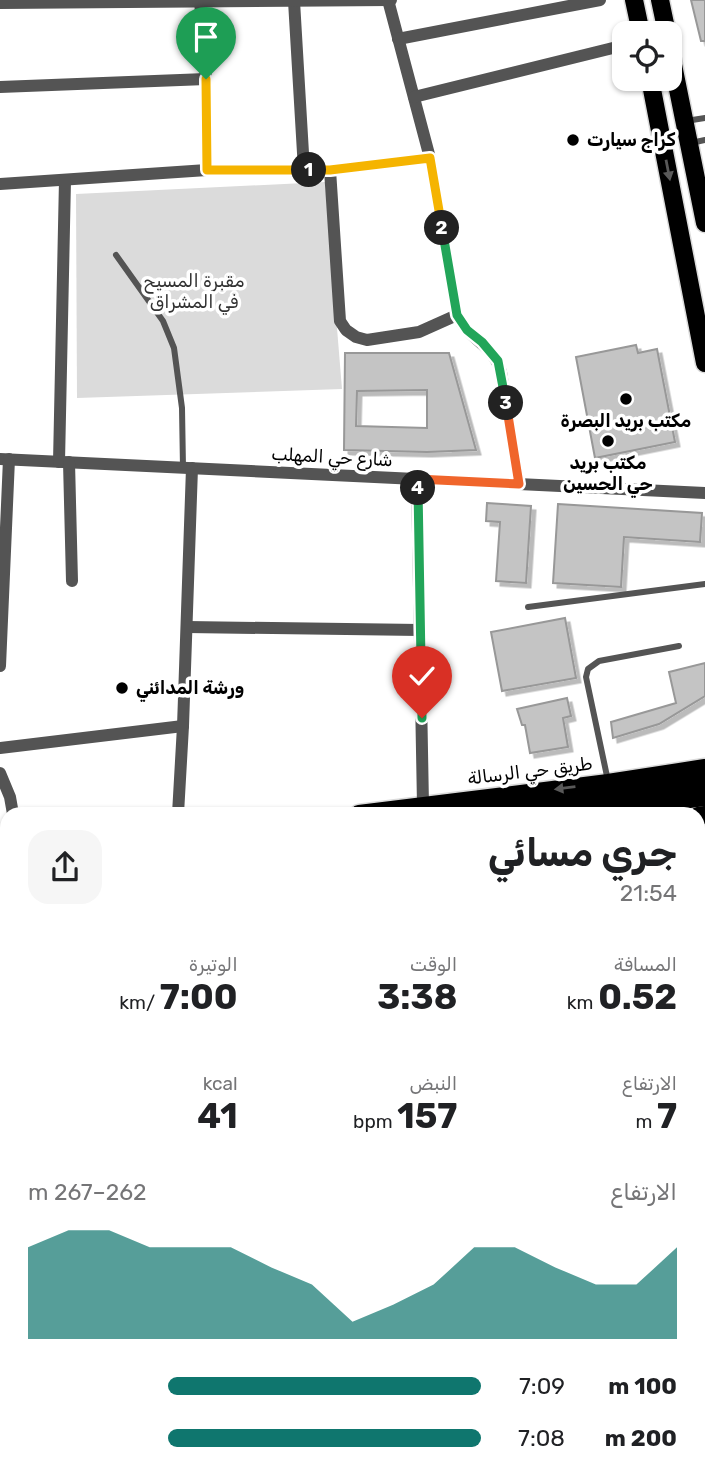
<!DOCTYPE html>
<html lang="ar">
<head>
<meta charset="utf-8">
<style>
  body { margin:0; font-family:Rubik,"Noto Naskh Arabic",sans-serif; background:#f6f6f6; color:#202124; direction:rtl; height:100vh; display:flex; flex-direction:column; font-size:26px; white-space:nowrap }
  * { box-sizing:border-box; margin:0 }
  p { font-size:23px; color:#757577 }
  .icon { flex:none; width:38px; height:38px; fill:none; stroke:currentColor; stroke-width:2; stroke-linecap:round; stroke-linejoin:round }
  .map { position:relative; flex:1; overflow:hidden; direction:ltr }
  .details { position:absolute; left:0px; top:807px; width:705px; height:674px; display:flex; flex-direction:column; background:#fff; border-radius:21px 21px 0 0; box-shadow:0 2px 5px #0004; direction:rtl }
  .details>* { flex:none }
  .fabs { position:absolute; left:612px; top:21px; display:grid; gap:14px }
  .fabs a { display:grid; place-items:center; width:70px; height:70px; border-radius:14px; background:#fff; box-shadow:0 2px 5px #0004; font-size:35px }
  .pin { position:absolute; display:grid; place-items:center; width:60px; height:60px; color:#fff; margin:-72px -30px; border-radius:50% 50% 50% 0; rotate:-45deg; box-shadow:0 0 7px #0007 }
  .pin .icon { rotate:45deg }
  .km { position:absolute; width:35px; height:35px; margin:-18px; border-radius:50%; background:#222; color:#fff; font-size:19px; line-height:35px; text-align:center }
  .round { display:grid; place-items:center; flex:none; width:74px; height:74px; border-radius:21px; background:#f6f6f6 }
  .summary { display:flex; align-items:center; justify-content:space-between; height:119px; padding:0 28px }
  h1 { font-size:38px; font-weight:700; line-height:52px }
  .metrics { display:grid; grid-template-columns:repeat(3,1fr); gap:10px; height:119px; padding:7px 28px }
  .metrics div { display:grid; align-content:center }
  .metrics b { font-size:35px; font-weight:700 }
  .metrics small { font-size:19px; font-weight:400 }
  .metrics p { font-size:19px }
  .chart { height:196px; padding:14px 28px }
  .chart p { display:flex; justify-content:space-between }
  .chart svg { width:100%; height:126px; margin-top:7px; fill:#0f766e; opacity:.7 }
  ul { padding:0 28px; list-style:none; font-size:23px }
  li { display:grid; grid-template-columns:112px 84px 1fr; align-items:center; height:52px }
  li i { height:18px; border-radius:9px; background:#0f766e }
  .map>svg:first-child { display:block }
  .green { fill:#dbdbdb }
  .building { fill:#c4c4c4; stroke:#989898; stroke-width:2; fill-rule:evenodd; filter:url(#shadow) }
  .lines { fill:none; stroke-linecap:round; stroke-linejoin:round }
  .primary-casing { stroke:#dbdbdb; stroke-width:21 }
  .path { stroke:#767676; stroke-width:2.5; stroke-dasharray:2 3.5; stroke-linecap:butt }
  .service { stroke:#545454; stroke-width:6 }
  .minor { stroke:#545454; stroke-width:12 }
  .primary { stroke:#000; stroke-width:18 }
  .oneway { fill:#595959 }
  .split-1-casing { stroke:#fff; stroke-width:14 }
  .split-2-casing { stroke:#fff; stroke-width:14 }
  .split-3-casing { stroke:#fff; stroke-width:14 }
  .split-4-casing { stroke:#fff; stroke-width:14 }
  .split-5-casing { stroke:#fff; stroke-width:14 }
  .split-1 { stroke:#f5b400; stroke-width:9 }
  .split-2 { stroke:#f5b400; stroke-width:9 }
  .split-3 { stroke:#22a559; stroke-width:9 }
  .split-4 { stroke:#f0652b; stroke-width:9 }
  .split-5 { stroke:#22a559; stroke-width:9 }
  .poi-dot { fill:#000; stroke:#fff; stroke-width:2.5 }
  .labels { text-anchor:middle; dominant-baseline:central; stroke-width:7; stroke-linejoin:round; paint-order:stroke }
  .poi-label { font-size:18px; font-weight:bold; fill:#000; stroke:#fff; text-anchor:start }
  .park-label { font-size:18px; fill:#323232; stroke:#fff }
  .street-label { font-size:18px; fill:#000; stroke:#fff }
</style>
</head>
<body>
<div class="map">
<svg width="705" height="1479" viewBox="0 0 705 1479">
  <defs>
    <filter id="shadow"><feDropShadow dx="4.5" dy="4.5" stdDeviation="0" flood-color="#0004"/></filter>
  </defs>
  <rect width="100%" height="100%" fill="#fff"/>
  <!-- green -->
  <polygon class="green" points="325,182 342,389 77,398 76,194"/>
  <!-- building -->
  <g class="building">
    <polygon points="691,0 705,0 705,41 701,41"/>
    <polygon points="636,345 638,353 657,349 675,442 595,458 576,357"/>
    <path d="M345 353H449L476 450 427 452 344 450ZM427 390V428L356 426 357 391Z"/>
    <polygon points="487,503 531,506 526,583 496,581 500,522 486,521"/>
    <polygon points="558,504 702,513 700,542 624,537 621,587 553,583"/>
    <polygon points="565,618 576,678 502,691 491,632"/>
    <polygon points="705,663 705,696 659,724 613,738 611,722 676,703 669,672"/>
    <polygon points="567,698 571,716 563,718 568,747 530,753 525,725 522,725 517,709"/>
  </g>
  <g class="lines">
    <!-- primary casing -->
    <g class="primary-casing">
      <g id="primary">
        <polyline points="634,0 641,33"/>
        <polyline points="660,0 667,33"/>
        <polyline points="670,50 705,223"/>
        <polyline points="650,79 705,363"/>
        <polyline points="359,814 608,783 705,768"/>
        <polyline points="487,814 705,783"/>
        <polyline points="581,814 705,797"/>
        <polyline points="698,816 705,815"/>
        <polyline points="0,858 7,858"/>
        <polyline points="0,895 7,894"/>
      </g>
    </g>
    <!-- path -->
    <g class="path">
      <polyline points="0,1141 7,1142"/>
      <polyline points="5,1430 6,1373"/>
    </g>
    <!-- service -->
    <g class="service">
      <polyline points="686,121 705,118"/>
      <polyline points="691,143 705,140"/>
      <polyline points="116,255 163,321 174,348 182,408 183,468"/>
      <polyline points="528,607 705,584"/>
      <polyline points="608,781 586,677 588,669 599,661 679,646"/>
      <polyline points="0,1018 7,1021"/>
      <polyline points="0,1224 7,1224"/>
      <polyline points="6,1366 7,1350"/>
    </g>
    <!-- minor -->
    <g class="minor">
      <polyline points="200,0 206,79 207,170"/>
      <path d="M388 0 430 158 457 315C460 320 463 326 467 330 481 345 495 351 501 372L519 484"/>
      <polyline points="294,1 304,170"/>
      <polyline points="0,3 391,0"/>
      <polyline points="398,39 600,0"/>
      <polyline points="0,87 206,79"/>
      <polyline points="414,97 625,45"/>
      <polyline points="330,170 340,321 346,330 356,337 367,340 419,332 457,315"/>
      <polyline points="0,184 207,170 330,170 430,158"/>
      <polyline points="0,459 705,493"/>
      <polyline points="59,462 65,180"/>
      <polyline points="69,462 72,581"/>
      <polyline points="417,479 423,805"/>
      <polyline points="187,627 420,630"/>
      <polyline points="0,666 9,459"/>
      <polyline points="0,748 183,726"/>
      <polyline points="0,773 10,797 13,814"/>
      <polyline points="178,814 183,726 192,468"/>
      <polyline points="698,1101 705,1101"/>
      <polyline points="0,1102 7,1104"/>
      <polyline points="0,1292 7,1292"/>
      <polyline points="698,1337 705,1337"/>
      <polyline points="99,1479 99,1474"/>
      <polyline points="203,1479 204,1474"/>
      <polyline points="496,1479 496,1474"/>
      <polyline points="603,1479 603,1474"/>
    </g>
    <!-- primary -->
    <use href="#primary" class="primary"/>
  </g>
  <!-- one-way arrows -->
  <defs><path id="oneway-solid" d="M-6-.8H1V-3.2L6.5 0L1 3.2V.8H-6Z" transform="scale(1.75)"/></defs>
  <g class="oneway">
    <use href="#oneway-solid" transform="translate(668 170) rotate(79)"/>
    <use href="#oneway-solid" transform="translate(565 788) rotate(173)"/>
  </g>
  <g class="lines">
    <!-- split-1 casing -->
    <g class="split-1-casing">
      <polyline id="split-1" points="206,79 207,170 309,170"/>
    </g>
    <!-- split-2 casing -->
    <g class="split-2-casing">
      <polyline id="split-2" points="309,170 330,170 430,158 442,228"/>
    </g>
    <!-- split-3 casing -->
    <g class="split-3-casing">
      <polyline id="split-3" points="442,228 457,315 467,330 482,342 498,361 506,403"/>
    </g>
    <!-- split-4 casing -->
    <g class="split-4-casing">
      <polyline id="split-4" points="418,488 417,479 519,484 506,403"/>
    </g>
    <!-- split-5 casing -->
    <g class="split-5-casing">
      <polyline id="split-5" points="418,488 422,718"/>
    </g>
    <!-- split-1 -->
    <use href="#split-1" class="split-1"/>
    <!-- split-2 -->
    <use href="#split-2" class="split-2"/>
    <!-- split-3 -->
    <use href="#split-3" class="split-3"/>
    <!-- split-4 -->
    <use href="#split-4" class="split-4"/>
    <!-- split-5 -->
    <use href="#split-5" class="split-5"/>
  </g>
  <!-- markers -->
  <g class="poi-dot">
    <circle cx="573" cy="140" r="7"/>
    <circle cx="626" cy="399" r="7"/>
    <circle cx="608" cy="441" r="7"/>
    <circle cx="122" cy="688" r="7"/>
  </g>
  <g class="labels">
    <!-- poi labels -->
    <g class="poi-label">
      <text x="587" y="140">كراج سيارت</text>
      <text x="626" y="421" text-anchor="middle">مكتب بريد البصرة</text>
      <text x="608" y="463" text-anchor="middle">مكتب بريد<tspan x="608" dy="21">حي الحسين</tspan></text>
      <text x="136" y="688">ورشة المدائني</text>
    </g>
    <!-- park labels -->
    <g class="park-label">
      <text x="194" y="281">مقبرة المسيح<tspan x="194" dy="21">في المشراق</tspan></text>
    </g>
    <!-- street labels -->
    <g class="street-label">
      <text transform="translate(332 457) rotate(3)">شارع حي المهلب</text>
      <text transform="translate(530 771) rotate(-7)">طريق حي الرسالة</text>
    </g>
  </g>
</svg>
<div class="fabs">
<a><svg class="icon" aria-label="locate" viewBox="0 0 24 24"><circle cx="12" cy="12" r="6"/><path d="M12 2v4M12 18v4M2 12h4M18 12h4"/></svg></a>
</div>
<div class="pin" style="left:206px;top:79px;background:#1e9e55"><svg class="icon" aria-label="arrive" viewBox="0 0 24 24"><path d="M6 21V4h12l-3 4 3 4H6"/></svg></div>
<div class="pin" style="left:422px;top:718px;background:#d93025"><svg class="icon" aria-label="check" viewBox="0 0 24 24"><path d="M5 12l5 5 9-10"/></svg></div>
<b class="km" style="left:309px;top:170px">1</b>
<b class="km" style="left:442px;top:228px">2</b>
<b class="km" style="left:506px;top:403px">3</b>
<b class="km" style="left:418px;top:488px">4</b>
<section class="details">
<div class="summary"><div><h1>جري مسائي</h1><p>21:54</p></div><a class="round"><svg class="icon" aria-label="share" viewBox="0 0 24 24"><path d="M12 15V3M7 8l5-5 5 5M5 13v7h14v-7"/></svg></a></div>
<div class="metrics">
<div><p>المسافة</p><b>0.52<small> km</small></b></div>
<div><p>الوقت</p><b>3:38</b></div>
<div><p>الوتيرة</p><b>7:00<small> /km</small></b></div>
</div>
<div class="metrics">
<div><p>الارتفاع</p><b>7<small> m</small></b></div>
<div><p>النبض</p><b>157<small> bpm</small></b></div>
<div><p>kcal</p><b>41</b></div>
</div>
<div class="chart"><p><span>الارتفاع</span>262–267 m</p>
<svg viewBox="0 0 160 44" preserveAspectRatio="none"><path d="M0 44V12L10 6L20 6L30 12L40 12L50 12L60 19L70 25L80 38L90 32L100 25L110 12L120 12L130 19L140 25L150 25L160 12V44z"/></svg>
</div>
<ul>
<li><b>100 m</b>7:09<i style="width:69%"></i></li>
<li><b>200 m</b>7:08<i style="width:69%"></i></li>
</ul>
</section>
</div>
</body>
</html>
